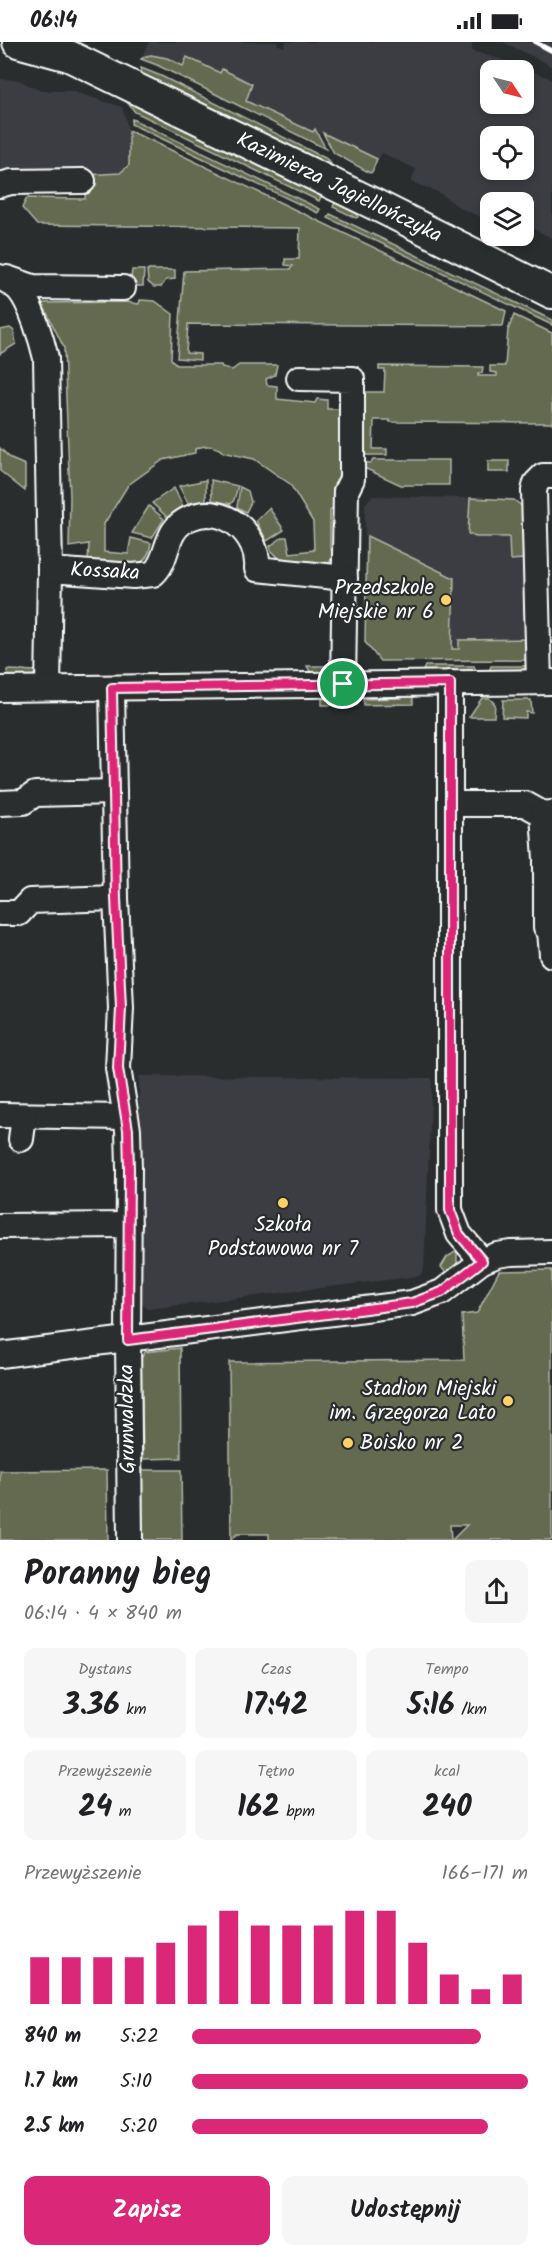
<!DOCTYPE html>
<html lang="pl">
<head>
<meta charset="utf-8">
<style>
  body { margin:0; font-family:Kalam,sans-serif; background:#f6f6f6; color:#202124; height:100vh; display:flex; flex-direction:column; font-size:22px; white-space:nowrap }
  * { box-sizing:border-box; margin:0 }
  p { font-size:20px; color:#757577 }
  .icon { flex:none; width:33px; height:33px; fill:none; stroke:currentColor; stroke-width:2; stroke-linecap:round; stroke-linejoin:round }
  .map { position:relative; height:1498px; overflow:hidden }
  .panel { display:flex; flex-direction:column; background:#fff; flex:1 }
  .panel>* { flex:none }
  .needle { width:39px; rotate:125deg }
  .controls { position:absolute; left:480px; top:18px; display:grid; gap:12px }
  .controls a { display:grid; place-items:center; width:54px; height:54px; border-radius:12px; background:#fff; box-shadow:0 3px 9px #0003; font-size:30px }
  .pin { position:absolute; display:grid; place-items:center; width:51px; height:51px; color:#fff; margin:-26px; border:3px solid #fff; border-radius:50%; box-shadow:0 2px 6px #0007 }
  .round { display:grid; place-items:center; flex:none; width:63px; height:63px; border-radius:12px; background:#f6f6f6 }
  .overview { display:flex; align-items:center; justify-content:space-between; height:102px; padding:0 24px }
  h1 { font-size:33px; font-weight:700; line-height:45px }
  .metrics { display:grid; grid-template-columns:repeat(3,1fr); gap:9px; height:102px; padding:6px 24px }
  .metrics div { display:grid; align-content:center; border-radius:12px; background:#f6f6f6; text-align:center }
  .metrics b { font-size:30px; font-weight:700 }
  .metrics small { font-size:16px; font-weight:400 }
  .metrics p { font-size:16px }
  .chart { height:168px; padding:12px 24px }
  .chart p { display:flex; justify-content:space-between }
  .chart svg { width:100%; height:108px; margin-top:6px; stroke:#db2777; stroke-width:6 }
  .primary-button { display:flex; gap:12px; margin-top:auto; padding:12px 24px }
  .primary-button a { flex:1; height:69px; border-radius:12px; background:#db2777; color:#fff; font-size:24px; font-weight:700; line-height:69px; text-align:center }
  .primary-button a+a { background:#f6f6f6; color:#202124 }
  ul { padding:0 24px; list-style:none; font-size:20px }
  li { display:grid; grid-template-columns:96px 72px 1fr; align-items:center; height:45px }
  li i { height:15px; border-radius:8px; background:#db2777 }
  .status { display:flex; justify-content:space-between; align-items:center; height:42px; padding:0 30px; background:#fff; direction:ltr }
  .status svg { height:16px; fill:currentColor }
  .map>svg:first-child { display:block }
  .built { fill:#3b3c42; fill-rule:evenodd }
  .green { fill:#646b50; stroke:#b2b5a8; stroke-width:1.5 }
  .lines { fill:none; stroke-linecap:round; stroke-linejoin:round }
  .minor-casing { stroke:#fff; stroke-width:28 }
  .major-casing { stroke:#fff; stroke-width:34 }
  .minor { stroke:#2a2d2e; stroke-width:24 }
  .major { stroke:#2a2d2e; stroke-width:30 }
  .rail { stroke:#fff; stroke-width:4.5 }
  .route-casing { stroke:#fff; stroke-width:12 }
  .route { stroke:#db2777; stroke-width:8 }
  .poi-dot { fill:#ffd166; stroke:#2a2d2e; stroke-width:2 }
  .labels { text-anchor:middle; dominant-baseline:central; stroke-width:4.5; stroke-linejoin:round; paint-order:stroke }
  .street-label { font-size:21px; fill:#fff; stroke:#2a2d2e }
  .poi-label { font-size:21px; fill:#fff; stroke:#2a2d2e; text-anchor:end }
</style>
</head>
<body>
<div class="status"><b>06:14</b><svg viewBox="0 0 49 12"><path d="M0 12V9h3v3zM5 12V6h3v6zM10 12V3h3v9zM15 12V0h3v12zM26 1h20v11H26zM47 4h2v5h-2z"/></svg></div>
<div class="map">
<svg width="552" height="1498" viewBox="0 0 552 1498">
  <rect width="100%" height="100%" fill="#2a2d2e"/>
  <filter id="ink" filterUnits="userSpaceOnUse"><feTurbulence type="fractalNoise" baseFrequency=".0167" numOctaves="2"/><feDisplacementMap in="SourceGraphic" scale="12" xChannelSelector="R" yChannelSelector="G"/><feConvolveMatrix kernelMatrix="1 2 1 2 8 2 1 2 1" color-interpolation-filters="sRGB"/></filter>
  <g filter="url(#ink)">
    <!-- built -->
    <g class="built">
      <path d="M149 0H277V2L284 5 286 0H469L472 2V9L507 19 549 36 552 38V196L524 182V160H490V176H483L462 167 438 150 411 140 416 127 382 111 378 118 324 92 314 90 245 59 253 42 223 28 221 31 141 17ZM490 28H524V62H490ZM490 94H524V128H490Z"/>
      <polygon points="503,0 552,0 552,25 544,20"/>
      <polygon points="0,37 18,38 41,49 71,49 122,65 129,89 129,123 120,131 0,135"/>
      <polygon points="372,454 514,457 524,465 528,606 374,609 365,601 365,462"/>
      <polygon points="139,1034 432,1036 424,1228 419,1234 148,1267 141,1262"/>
    </g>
    <!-- green -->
    <g class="green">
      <polygon points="151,13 167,16 183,24 187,15 220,31 222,27 252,42 246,59 313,90 315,87 326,107 157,23 141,17 146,14"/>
      <polygon points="141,26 161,34 325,116 330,120 333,127 142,33"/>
      <polygon points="127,60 322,152 319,159 135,70"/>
      <polygon points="132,77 320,167 318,171 131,82"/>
      <polygon points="129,89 150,98 506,269 503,284 188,282 186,311 200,312 200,318 177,316 184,229 290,227 293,224 285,223 285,217 299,217 300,186 37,183 22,166 27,156 85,157 86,133 120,131 129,123"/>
      <polygon points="323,91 377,117 372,130 370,131 334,111"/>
      <polygon points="336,159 354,166 358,175 356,176 333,165"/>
      <polygon points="330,172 552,278 552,283 328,176"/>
      <polygon points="132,228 144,228 143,244 130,244"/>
      <polygon points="147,228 175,228 175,237 166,238 161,245 154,245 148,240"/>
      <path d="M140 258 155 259 173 272 171 317 177 323H221L222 325 232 328 239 323H277L275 333 266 337 267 343 277 344V357L315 361 317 357 327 358V367H341C343 398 354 445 330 469V507L335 511 329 521 321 522 279 516 271 508 270 504 283 495H287L290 511 314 508 313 480 290 442 254 417 222 410 221 408C212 403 205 403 195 407V411L163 418 128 443 104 482V510L128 512 131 496 151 501C150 507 149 513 144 518 135 527 101 520 88 519L89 502 69 505 70 455 64 306 42 261 126 260 139 262Z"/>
      <polygon points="514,273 552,291 552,381 390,380 389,378 374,378 373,407 387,407 387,413 362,413 362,350 384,350 385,328 379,328 379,324 483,325 482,331 478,331 478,334 497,334 497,331 490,330 490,324 505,324 508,288"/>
      <polygon points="10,286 14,289 16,302 0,312 0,288"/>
      <polygon points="0,406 11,417 25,423 25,449 0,429"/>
      <polygon points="373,418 449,418 449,443 401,443 362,425 362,420 371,421"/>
      <rect x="488" y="419" width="21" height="11"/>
      <polygon points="206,438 206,458 188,461 179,444"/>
      <polygon points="211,438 238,444 234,458 231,462 212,458"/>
      <polygon points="240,445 248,449 251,460 246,470 237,465"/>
      <polygon points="174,446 183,464 167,475 152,461"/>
      <polygon points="470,456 514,458 523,465 524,517 510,518 509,495 476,495 468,492"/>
      <polygon points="149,464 164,477 152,496 132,491"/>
      <polygon points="269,466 284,488 267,499 256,479"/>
      <polygon points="367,494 454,536 452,607 459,607 459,598 528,597 527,618 380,619 365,600"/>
      <polygon points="307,624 335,624 326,633 312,633"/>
      <polygon points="425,624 474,624 477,631 422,631"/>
      <polygon points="491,624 528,624 524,631 488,632"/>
      <polygon points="7,628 37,629 31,636 8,636"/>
      <polygon points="407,651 413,651 413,662 364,663 363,657 402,656"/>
      <polygon points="482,656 489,656 495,662 494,675 469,675"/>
      <polygon points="322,657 358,657 358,661 357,663 322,663"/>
      <polygon points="503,658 531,658 532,671 526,670 526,676 502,675"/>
      <polygon points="457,1209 457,1224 447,1232 441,1225 447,1215"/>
      <polygon points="552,1228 552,1498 452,1498 467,1483 450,1483 451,1498 269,1498 269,1492 237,1492 231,1498 229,1320 464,1318 462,1273 477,1271 499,1229"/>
      <polygon points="180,1306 181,1416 143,1417 141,1317 145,1310"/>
      <polygon points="107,1428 108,1498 0,1498 0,1429"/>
      <polygon points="142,1428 181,1428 182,1498 143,1498"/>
    </g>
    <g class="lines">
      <!-- minor casing -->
      <g class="minor-casing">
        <g id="minor">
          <polyline points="0,143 11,140 83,139"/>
          <path d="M0 235C7 239 15 243 20 249 31 262 42 299 46 316L50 528 48 646"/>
          <polyline points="7,236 33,245 123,246"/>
          <polyline points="299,336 352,337 352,437 346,449 343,642"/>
          <path d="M50 528 133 534 153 532C171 516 162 488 190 476 224 461 260 492 257 527L345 536"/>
          <polyline points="539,640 534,449 536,441 543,434 552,434"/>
          <polyline points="450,641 450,1168 459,1192 482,1219"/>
          <polyline points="112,646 116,856 121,966 118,1026 128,1088 129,1127 128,1298 130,1498"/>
          <polyline points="0,647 552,640"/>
          <polyline points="0,761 23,760 35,752 114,750"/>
          <polyline points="451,762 525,762 543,772"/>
          <polyline points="552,771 543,772 546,817 546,885 550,889 552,913"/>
          <polyline points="0,871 19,871 30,859 116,856"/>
          <polyline points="0,1073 125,1075"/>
          <polyline points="21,1097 24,1075"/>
          <polyline points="0,1184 129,1183"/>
          <polyline points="0,1313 412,1261 442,1250 482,1219 497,1213 511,1211 552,1210"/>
        </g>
      </g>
      <!-- major casing -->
      <g class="major-casing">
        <polyline id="major" points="18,0 69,14 376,163 552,251"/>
      </g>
      <!-- minor -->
      <use href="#minor" class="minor"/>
      <!-- major -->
      <use href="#major" class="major"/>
      <!-- rail -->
      <polyline class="rail" points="535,0 552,9"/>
    </g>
  </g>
  <g class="lines" filter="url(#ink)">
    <!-- route casing -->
    <g class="route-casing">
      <polygon id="route" points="450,641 450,1168 459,1192 482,1219 442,1250 412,1261 128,1298 129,1127 128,1088 118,1026 121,966 116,856 112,646"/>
    </g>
    <!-- route -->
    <use href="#route" class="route"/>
  </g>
  <!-- markers -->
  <g class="poi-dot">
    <circle cx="446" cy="558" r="6"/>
    <circle cx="283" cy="1161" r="6"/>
    <circle cx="508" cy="1359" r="6"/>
    <circle cx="348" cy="1401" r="6"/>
  </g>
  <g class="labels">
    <!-- street labels -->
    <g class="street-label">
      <text transform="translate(339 146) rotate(26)">Kazimierza Jagiellończyka</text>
      <text transform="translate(105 530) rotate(3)">Kossaka</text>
      <text transform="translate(128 1377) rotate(-91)">Grunwaldzka</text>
    </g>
    <!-- poi labels -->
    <g class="poi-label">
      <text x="434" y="546">Przedszkole<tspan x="434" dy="24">Miejskie nr 6</tspan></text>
      <text x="283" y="1183" text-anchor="middle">Szkoła<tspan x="283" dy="24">Podstawowa nr 7</tspan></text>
      <text x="496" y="1347">Stadion Miejski<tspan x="496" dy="24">im. Grzegorza Lato</tspan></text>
      <text x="360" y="1401" text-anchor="start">Boisko nr 2</text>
    </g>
  </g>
</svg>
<div class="controls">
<a><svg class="needle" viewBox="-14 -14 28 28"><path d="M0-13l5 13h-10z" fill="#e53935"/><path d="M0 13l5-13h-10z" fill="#757577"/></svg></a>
<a><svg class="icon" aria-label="locate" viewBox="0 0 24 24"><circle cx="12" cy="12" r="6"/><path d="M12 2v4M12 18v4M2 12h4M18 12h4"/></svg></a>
<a><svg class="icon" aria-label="layers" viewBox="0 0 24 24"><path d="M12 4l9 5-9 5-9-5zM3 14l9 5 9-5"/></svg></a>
</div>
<div class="pin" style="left:343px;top:642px;background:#1e9e55"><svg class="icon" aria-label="arrive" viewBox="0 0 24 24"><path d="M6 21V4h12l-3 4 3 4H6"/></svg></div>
</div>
<section class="panel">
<div class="overview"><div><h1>Poranny bieg</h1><p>06:14 · 4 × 840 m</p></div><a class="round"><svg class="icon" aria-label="share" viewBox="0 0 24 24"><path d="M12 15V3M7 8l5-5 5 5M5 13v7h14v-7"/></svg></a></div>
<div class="metrics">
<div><p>Dystans</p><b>3.36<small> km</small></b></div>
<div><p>Czas</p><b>17:42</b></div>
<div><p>Tempo</p><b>5:16<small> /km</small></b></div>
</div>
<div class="metrics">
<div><p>Przewyższenie</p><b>24<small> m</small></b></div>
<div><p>Tętno</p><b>162<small> bpm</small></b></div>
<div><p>kcal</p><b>240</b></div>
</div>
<div class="chart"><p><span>Przewyższenie</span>166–171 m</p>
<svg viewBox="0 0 160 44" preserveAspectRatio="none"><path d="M5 44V25M15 44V25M25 44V25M35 44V25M45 44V19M55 44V12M65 44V6M75 44V12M85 44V12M95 44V12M105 44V6M115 44V6M125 44V19M135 44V32M145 44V38M155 44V32"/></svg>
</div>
<ul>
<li><b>840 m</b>5:22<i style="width:86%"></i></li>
<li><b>1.7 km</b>5:10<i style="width:100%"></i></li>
<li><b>2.5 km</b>5:20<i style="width:88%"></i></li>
</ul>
<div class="primary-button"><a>Zapisz</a><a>Udostępnij</a></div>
</section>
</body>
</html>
